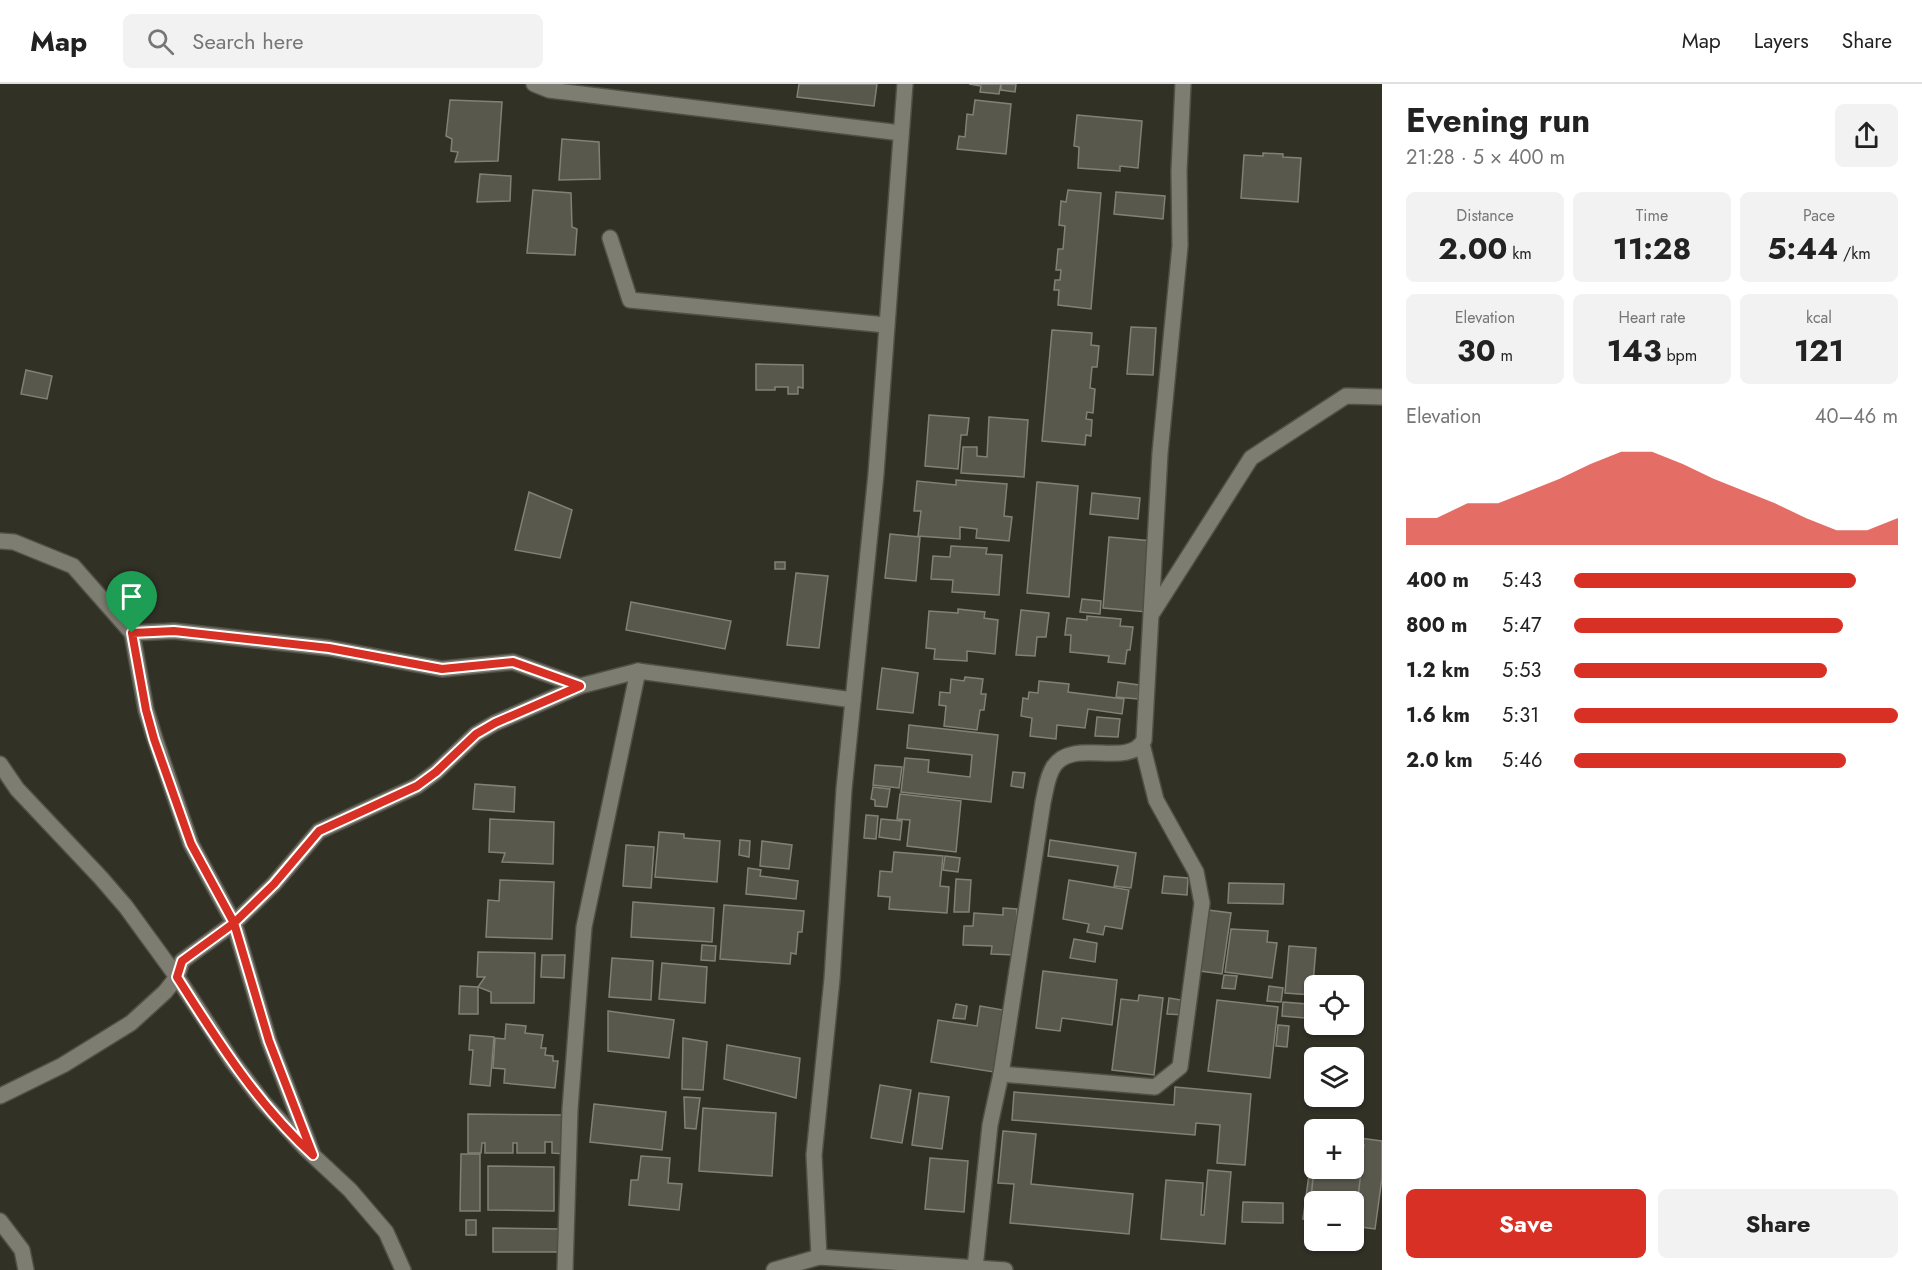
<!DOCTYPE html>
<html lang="en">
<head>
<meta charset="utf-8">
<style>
  body { margin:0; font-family:Jost,sans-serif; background:#f2f2f2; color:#222; height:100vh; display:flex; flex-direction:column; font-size:22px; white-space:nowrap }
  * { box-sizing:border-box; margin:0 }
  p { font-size:20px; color:#767676 }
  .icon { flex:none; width:33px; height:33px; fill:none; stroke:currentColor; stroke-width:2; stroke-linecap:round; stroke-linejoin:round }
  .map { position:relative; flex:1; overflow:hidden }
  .drawer { display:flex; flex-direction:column; background:#fff; width:540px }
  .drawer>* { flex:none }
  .buttons { position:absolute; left:1304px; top:891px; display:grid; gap:12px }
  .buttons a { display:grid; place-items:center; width:60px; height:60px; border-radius:9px; background:#fff; box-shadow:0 2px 4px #0004; font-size:30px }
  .pin { position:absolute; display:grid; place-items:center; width:51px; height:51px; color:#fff; margin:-62px -26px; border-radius:50% 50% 50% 0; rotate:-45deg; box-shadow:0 0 6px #0007 }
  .pin .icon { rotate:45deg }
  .round { display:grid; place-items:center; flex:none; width:63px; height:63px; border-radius:9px; background:#f2f2f2 }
  .head { display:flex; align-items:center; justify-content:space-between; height:102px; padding:0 24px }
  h1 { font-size:33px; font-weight:700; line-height:45px }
  .figures { display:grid; grid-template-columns:repeat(3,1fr); gap:9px; height:102px; padding:6px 24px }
  .figures div { display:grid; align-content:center; border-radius:9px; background:#f2f2f2; text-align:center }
  .figures b { font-size:30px; font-weight:700 }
  .figures small { font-size:16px; font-weight:400 }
  .figures p { font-size:16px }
  .chart { height:168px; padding:12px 24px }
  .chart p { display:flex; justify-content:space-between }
  .chart svg { width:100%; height:108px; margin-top:6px; fill:#d93025; opacity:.7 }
  .action { display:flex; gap:12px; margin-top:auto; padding:12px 24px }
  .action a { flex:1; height:69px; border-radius:9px; background:#d93025; color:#fff; font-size:24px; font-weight:700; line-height:69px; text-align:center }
  .action a+a { background:#f2f2f2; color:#222 }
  ul { padding:0 24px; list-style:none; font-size:20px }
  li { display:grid; grid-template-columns:96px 72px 1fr; align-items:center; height:45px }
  li i { height:15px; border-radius:8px; background:#d93025 }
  header { display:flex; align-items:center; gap:36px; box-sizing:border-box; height:84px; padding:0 30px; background:#fff; border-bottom:2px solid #e0e0e0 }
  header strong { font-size:28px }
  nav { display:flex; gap:33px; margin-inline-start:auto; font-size:21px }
  .search { width:420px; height:54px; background:#f2f2f2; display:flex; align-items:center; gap:15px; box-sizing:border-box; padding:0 21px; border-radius:9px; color:#767676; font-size:22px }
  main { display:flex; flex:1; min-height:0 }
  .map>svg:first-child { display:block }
  .building { fill:#59584d; stroke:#828175; stroke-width:1.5 }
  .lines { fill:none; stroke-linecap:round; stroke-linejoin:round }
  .minor-casing { stroke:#505047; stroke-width:18 }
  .minor { stroke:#7e7d71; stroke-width:15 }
  .route-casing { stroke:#fff; stroke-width:12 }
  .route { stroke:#d93025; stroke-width:8 }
</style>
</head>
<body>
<header>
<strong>Map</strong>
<div class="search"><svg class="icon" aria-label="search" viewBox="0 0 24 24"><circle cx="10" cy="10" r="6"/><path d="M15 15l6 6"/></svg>Search here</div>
<nav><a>Map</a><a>Layers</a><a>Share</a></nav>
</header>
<main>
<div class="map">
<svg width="1382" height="1186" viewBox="0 0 1382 1186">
  <rect width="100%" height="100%" fill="#323126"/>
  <!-- building -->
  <g class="building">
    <polygon points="799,0 877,0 874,22 797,13"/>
    <polygon points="969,0 1001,0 999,10 980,8 981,2"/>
    <polygon points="1001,0 1016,0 1015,8 1001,6"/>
    <polygon points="450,16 502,18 498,77 455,78 458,68 451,67 452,55 446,52"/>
    <polygon points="975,16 1011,20 1006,70 957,65 959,52 965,53 967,30 973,31"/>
    <polygon points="1077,31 1142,37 1138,84 1120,82 1120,87 1078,84 1079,63 1074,62"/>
    <polygon points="562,55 599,58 600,95 559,96"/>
    <polygon points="1263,69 1283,70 1283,73 1301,74 1298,118 1241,114 1244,71 1263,72"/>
    <polygon points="480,90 511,92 510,117 477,118"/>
    <polygon points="533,106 571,109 572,143 577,145 575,171 527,169"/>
    <polygon points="1068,106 1101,109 1091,225 1058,221 1059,206 1054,206 1055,196 1060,196 1061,186 1056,186 1058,165 1063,165 1065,142 1059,141 1061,117 1066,118"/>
    <polygon points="1116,108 1165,112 1163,135 1114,130"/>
    <polygon points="1131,243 1156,244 1153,291 1127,290"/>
    <polygon points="1052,246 1092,249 1091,261 1099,262 1097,283 1092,283 1090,304 1095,305 1093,329 1087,328 1086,335 1092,336 1091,352 1086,351 1085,361 1042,357"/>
    <polygon points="756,280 803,281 803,304 798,303 798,310 788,310 788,303 775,303 775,306 756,306"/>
    <polygon points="26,286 52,292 47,315 21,310"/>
    <polygon points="929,331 969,334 967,351 961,351 958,385 925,382"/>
    <polygon points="989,333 1028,336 1024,393 961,389 963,363 977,363 977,372 987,373"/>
    <polygon points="956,396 1007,400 1004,432 1012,433 1009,457 976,454 977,445 960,443 960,455 918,452 921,427 914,427 917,397 956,401"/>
    <polygon points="1037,398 1078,402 1069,513 1027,509"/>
    <polygon points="529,408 572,426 560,474 515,466"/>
    <polygon points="1092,409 1140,414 1138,435 1090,430"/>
    <polygon points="890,450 920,453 916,497 885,494"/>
    <polygon points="1109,453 1153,457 1147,528 1103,524"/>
    <polygon points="951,462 987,464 986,470 1002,471 999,511 952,508 953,496 931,495 933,472 950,473"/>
    <rect x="775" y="478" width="10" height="7"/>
    <polygon points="796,489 828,492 819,564 787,561"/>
    <polygon points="1082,515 1101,517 1100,530 1080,528"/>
    <polygon points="631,518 731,537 725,565 626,546"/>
    <polygon points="958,525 985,528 984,534 998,536 995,570 967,567 967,577 934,575 935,565 926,564 929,527 958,529"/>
    <polygon points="1021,526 1049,529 1046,553 1037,553 1035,572 1016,571"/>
    <polygon points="1087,532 1121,535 1120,542 1133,543 1130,566 1127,566 1125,580 1108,578 1109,572 1070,568 1071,551 1065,551 1067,534 1087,536"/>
    <polygon points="882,584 918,589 913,629 877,625"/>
    <polygon points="965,593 983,595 981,610 986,610 984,626 980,626 977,646 944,642 946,622 939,621 940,608 950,609 951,595 964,597"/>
    <polygon points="1039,597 1069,600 1068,608 1124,615 1122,630 1088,625 1085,644 1057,641 1056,655 1030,652 1032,634 1021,632 1023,614 1028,615 1029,608 1038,609"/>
    <polygon points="1118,598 1139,601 1138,615 1116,613"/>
    <polygon points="1097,633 1120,635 1118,653 1095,652"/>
    <polygon points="909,641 998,651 991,718 901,708 905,674 929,676 928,688 970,693 972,671 907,664"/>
    <polygon points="875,681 902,683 899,704 873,701"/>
    <polygon points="1013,688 1025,689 1023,704 1011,702"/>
    <polygon points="475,700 515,703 514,728 473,725"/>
    <polygon points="873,703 890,705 887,723 875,722 875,716 871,715"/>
    <polygon points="900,710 961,717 956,768 907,762 910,736 897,735"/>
    <polygon points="866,731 878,732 876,755 864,754"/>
    <polygon points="490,735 554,738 553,780 502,778 505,769 489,768"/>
    <polygon points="881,735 902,737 900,756 879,753"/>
    <polygon points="659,748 684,750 684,754 720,757 717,798 655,793"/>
    <polygon points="740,756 750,757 749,773 739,771"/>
    <polygon points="1050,756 1136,769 1131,804 1114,802 1118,782 1048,772"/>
    <polygon points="762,757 792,761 789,785 760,782"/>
    <polygon points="626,761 654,763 651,804 623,802"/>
    <polygon points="894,768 943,772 940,802 949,803 947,829 889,825 890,813 878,812 880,787 892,788"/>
    <polygon points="945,772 960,774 958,788 943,786"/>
    <polygon points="748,784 761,786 760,792 798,797 796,815 746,810"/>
    <polygon points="1164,792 1188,794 1187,811 1162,809"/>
    <polygon points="956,795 971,796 969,828 954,828"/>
    <polygon points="500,796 554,798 552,855 486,853 488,816 499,817"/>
    <polygon points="1069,796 1129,806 1122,845 1105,842 1103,851 1087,848 1089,840 1063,835"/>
    <polygon points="1229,799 1284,800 1283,820 1228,819"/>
    <polygon points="633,818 714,824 712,858 631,853"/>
    <polygon points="724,821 804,827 802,848 798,848 796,870 791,869 790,880 720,875"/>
    <polygon points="1003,824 1017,825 1015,871 991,870 992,862 963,861 964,842 973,842 974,829 1003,831"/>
    <polygon points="1208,826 1231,829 1222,890 1200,887"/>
    <polygon points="1231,845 1268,847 1267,858 1277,859 1272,894 1225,888"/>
    <polygon points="1074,855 1097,859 1095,878 1070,874"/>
    <polygon points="702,861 716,862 715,877 701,876"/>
    <polygon points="1289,862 1316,864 1312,911 1285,909"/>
    <polygon points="478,868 535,869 534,919 491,919 491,908 478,903 485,893 477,893"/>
    <polygon points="542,871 565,871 564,894 541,893"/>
    <polygon points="612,874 653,877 651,916 609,913"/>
    <polygon points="662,879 707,883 705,919 659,915"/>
    <polygon points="1043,887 1117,896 1112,941 1062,934 1060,947 1036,944"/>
    <polygon points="1224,891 1237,892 1235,905 1222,904"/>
    <polygon points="460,902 478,903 478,930 459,930"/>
    <polygon points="1269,902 1283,904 1281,918 1267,917"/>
    <polygon points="1139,911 1163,914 1154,991 1112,986 1121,915 1138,917"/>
    <polygon points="1169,914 1187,917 1185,931 1167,930"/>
    <polygon points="1217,916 1278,923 1270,994 1208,987"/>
    <polygon points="1283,918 1307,920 1305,934 1282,932"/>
    <polygon points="956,920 967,922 965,935 953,934"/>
    <polygon points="980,922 1009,927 1000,989 931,978 938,936 977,942"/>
    <polygon points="608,927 674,936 669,974 608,967"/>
    <polygon points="506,940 526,942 525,949 543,951 541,964 546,964 545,971 553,972 553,977 558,977 555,1004 504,999 505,985 493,984 495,954 505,955"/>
    <polygon points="1278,941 1289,942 1287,963 1276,962"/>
    <polygon points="470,951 494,953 490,1002 470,1000 473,966 469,966"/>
    <polygon points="683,954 707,958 703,1006 682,1005"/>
    <polygon points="727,961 800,974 796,1014 724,995"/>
    <polygon points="880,1001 911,1006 902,1059 871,1054"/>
    <polygon points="1175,1003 1251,1010 1245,1081 1217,1079 1220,1041 1196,1039 1195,1051 1012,1036 1014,1008 1174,1021"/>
    <polygon points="919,1009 949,1013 942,1065 912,1061"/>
    <polygon points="684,1013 700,1014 696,1045 685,1044"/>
    <polygon points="594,1020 666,1028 662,1066 590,1058"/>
    <polygon points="703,1024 776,1029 772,1092 699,1087"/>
    <polygon points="468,1030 567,1031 567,1070 552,1069 552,1058 545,1058 545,1069 517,1069 517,1059 513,1059 513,1069 485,1069 485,1059 482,1059 481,1069 468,1069"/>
    <polygon points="1003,1047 1036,1050 1031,1100 1133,1110 1129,1150 1010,1139 1014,1100 998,1099"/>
    <polygon points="1314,1053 1314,1084 1353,1084 1353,1053 1382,1057 1382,1094 1375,1145 1353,1142 1353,1118 1314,1118 1314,1136 1303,1135"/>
    <polygon points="1353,1060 1364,1061 1355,1140 1353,1139 1353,1118 1314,1118 1314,1135 1309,1135 1314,1084 1353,1084"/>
    <polygon points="461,1070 480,1070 480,1127 460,1127"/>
    <polygon points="641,1072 670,1074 668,1099 682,1100 679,1126 629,1121 631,1096 638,1096"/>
    <polygon points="930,1074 968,1077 964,1128 925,1125"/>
    <polygon points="488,1082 554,1083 554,1127 488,1126"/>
    <polygon points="1208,1086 1231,1088 1225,1160 1161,1155 1166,1096 1203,1099 1201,1131 1204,1131"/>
    <polygon points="1243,1118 1283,1119 1283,1139 1242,1138"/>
    <rect x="466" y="1136" width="10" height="15"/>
    <polygon points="493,1144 563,1145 563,1168 493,1168"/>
  </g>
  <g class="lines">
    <!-- minor casing -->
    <g class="minor-casing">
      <g id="minor">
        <polyline points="534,0 549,6 901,49"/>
        <polyline points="610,154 630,216 886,241"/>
        <polyline points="0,457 14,458 73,482 132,549 174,547 329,564 442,585 513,578 580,602 638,587 853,616"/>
        <polyline points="1153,528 1251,374 1346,312 1382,313"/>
        <polyline points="0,680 17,705 101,794 126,823 177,893 232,977 263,1018 305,1064 350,1106 386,1148 403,1186"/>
        <polyline points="1001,990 1155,1003 1180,983 1202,819 1196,788 1156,716 1142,660"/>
        <polyline points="0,1012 63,981 131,939 165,908 177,893 182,877 234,839 191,760 155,655 146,626 132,549"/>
        <polyline points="313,1071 269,957 234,839 274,800 319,747 417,702 436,688 476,650 495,639 580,602"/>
        <polyline points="0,1137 22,1166 26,1186"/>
        <polyline points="819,1173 814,1071 832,895 844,705 876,390 905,0"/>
        <path d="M975 1184 990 1041 1001 990 1043 718C1046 706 1047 692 1054 682 1074 653 1129 685 1144 656L1160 369 1180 162 1179 87 1183 0"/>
        <polyline points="565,1186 570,1025 584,843 638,587"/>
        <polyline points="774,1186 819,1173 1005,1186"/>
      </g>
    </g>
    <!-- minor -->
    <use href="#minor" class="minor"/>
  </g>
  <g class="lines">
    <!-- route casing -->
    <g class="route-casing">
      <path id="route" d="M132 549 146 626 154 655 191 760 234 839 182 877 177 893C217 956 257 1020 313 1071L269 957 234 839 274 800 319 747 417 702 436 688 476 650 495 639 580 602 513 578 442 585 329 564 174 547 132 549"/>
    </g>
    <!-- route -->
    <use href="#route" class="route"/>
  </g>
</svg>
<div class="buttons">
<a><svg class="icon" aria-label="locate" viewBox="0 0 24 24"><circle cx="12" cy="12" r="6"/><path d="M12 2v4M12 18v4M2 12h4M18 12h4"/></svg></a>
<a><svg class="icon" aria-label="layers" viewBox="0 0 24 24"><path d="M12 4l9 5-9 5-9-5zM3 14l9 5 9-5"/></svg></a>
<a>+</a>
<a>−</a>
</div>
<div class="pin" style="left:132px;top:549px;background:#1e9e55"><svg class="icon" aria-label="arrive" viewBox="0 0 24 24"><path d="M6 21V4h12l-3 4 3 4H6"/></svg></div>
</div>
<section class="drawer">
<div class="head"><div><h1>Evening run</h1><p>21:28 · 5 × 400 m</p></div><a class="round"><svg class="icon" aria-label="share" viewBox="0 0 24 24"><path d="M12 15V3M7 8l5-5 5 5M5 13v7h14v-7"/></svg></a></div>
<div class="figures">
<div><p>Distance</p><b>2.00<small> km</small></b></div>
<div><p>Time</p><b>11:28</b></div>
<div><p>Pace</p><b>5:44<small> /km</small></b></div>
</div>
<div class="figures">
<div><p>Elevation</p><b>30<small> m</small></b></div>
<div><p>Heart rate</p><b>143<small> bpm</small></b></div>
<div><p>kcal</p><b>121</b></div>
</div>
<div class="chart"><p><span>Elevation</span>40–46 m</p>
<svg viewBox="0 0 160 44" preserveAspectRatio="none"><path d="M0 44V33L10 33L20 27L30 27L40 22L50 17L60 11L70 6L80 6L90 11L100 17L110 22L120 27L130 33L140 38L150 38L160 33V44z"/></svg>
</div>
<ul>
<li><b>400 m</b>5:43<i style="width:87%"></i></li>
<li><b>800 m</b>5:47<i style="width:83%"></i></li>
<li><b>1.2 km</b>5:53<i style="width:78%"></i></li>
<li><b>1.6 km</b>5:31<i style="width:100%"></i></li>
<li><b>2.0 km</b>5:46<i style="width:84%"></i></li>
</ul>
<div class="action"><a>Save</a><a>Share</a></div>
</section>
</main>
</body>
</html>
